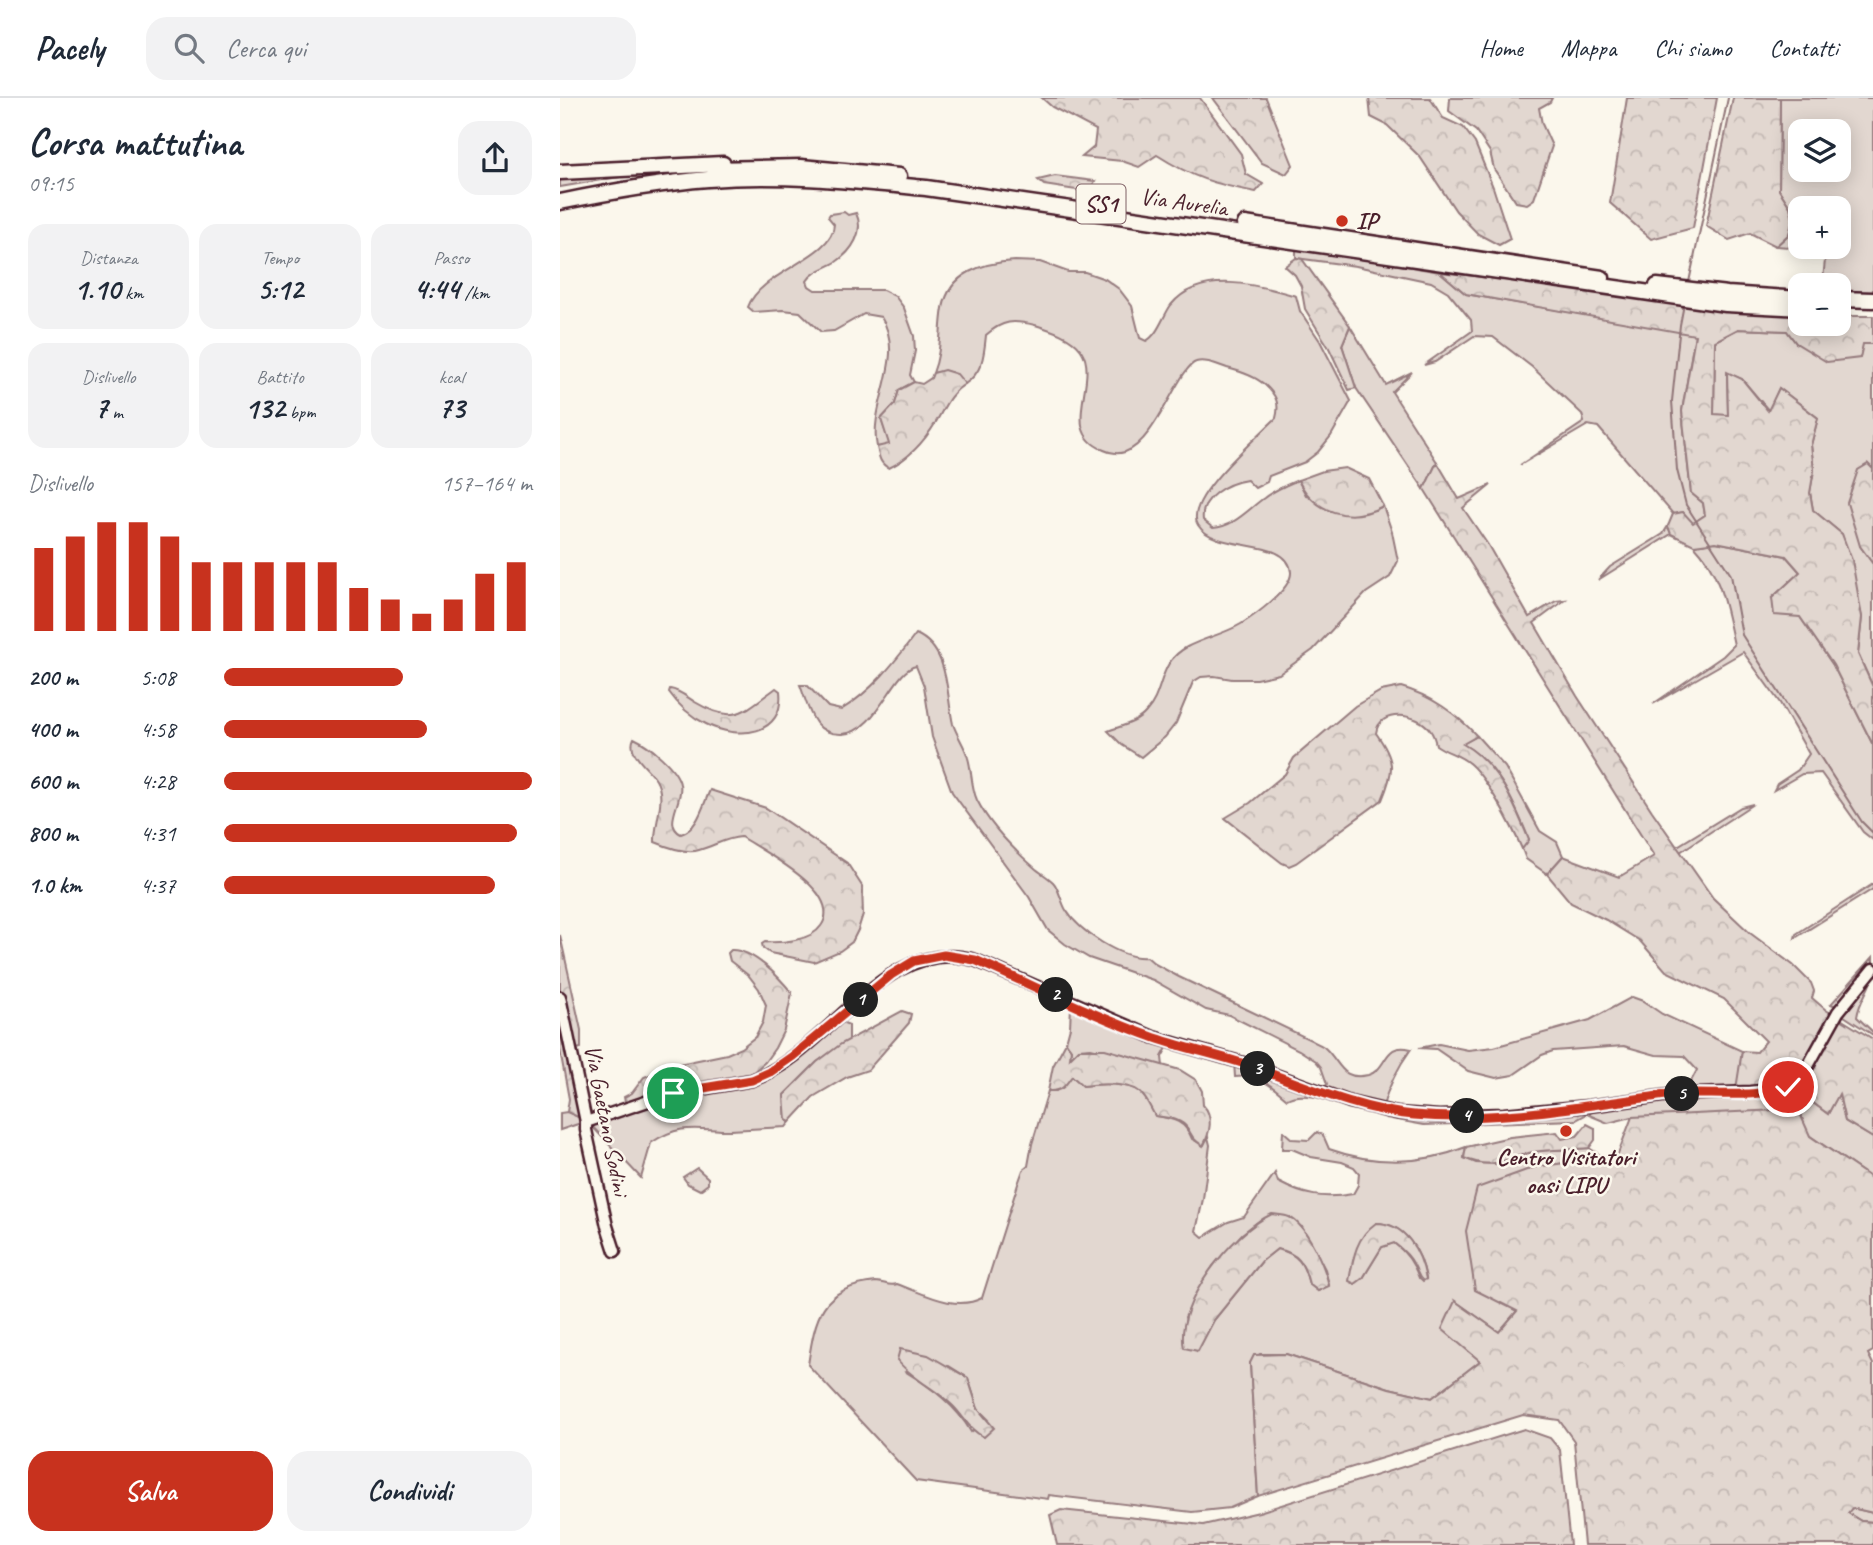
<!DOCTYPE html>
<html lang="it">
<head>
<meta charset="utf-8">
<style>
  body { margin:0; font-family:Caveat,sans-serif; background:#f2f2f3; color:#1f2937; height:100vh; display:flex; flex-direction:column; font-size:26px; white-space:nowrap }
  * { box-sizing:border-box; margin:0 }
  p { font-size:23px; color:#747a83 }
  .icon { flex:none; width:38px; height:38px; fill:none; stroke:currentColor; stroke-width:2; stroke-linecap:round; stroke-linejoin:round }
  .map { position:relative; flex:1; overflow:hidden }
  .details { display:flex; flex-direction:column; background:#fff; width:560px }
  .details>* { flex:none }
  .tools { position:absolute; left:1228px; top:21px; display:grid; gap:14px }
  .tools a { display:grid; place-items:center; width:63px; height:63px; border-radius:14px; background:#fff; box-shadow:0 4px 18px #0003; font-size:35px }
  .pin { position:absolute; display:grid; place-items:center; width:60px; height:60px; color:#fff; margin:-30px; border:4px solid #fff; border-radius:50%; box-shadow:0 2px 7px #0007 }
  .km { position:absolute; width:35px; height:35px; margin:-18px; border-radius:50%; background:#222; color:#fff; font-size:19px; line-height:35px; text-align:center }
  .round { display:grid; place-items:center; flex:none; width:74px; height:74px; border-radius:21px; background:#f2f2f3 }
  .summary { display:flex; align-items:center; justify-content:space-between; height:119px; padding:0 28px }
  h1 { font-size:38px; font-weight:700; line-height:52px }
  .stats { display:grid; grid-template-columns:repeat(3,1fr); gap:10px; height:119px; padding:7px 28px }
  .stats div { display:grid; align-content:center; border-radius:18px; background:#f2f2f3; text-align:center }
  .stats b { font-size:30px; font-weight:700 }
  .stats small { font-size:19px; font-weight:400 }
  .stats p { font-size:19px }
  .chart { height:196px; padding:14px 28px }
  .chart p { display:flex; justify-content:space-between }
  .chart svg { width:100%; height:126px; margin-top:7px; stroke:#c8321e; stroke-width:6 }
  .action { display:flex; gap:14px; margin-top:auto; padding:14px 28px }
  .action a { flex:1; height:80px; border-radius:21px; background:#c8321e; color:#fff; font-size:28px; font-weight:700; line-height:80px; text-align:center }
  .action a+a { background:#f2f2f3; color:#1f2937 }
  ul { padding:0 28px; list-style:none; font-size:23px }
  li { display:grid; grid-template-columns:112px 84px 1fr; align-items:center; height:52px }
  li i { height:18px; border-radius:9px; background:#c8321e }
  header { display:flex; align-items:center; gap:42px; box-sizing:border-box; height:98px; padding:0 35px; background:#fff; border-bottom:2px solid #e0e1e3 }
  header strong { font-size:33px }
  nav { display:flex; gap:38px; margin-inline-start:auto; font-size:24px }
  .search { width:490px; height:63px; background:#f2f2f3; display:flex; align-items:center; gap:18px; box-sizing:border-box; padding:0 24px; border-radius:21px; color:#747a83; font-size:26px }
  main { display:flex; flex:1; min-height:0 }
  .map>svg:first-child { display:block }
  .grass { fill:#e2d7d0; stroke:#967b7e; stroke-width:2; fill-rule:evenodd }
  .forest { fill:url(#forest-crowns); stroke:#967b7e; stroke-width:2 }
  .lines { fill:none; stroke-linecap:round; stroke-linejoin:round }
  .stream { stroke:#907477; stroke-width:2 }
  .minor-casing { stroke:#4a1f2b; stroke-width:15 }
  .highway-casing { stroke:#4a1f2b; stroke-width:19 }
  .minor { stroke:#fbf7ec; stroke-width:10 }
  .highway { stroke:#fbf7ec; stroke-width:14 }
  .route-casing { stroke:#fff; stroke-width:14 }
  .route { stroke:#c8321e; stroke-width:9 }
  .poi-dot { fill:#c8321e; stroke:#fbf7ec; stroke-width:2.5 }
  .labels { text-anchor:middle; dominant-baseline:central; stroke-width:5; stroke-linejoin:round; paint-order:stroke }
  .shield { fill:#fbf7ec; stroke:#7f6065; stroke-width:2 }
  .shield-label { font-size:23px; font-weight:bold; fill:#4a1f2b }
  .street-label { font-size:24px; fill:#4a1f2b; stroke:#fbf7ec }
  .poi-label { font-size:24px; font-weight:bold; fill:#4a1f2b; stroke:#fbf7ec; text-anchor:start }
</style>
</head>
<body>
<header>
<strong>Pacely</strong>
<div class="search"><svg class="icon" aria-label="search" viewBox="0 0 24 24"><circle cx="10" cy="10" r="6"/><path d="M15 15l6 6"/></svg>Cerca qui</div>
<nav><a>Home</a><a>Mappa</a><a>Chi siamo</a><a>Contatti</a></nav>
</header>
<main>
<section class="details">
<div class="summary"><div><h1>Corsa mattutina</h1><p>09:15</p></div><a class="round"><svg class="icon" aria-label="share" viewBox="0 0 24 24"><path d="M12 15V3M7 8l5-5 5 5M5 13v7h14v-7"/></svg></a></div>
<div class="stats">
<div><p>Distanza</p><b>1.10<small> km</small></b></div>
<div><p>Tempo</p><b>5:12</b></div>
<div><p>Passo</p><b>4:44<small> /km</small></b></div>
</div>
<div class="stats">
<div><p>Dislivello</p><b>7<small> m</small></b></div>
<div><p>Battito</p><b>132<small> bpm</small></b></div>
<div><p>kcal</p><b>73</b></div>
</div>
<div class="chart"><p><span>Dislivello</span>157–164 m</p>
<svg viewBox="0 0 160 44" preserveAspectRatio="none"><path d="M5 44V15M15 44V11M25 44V6M35 44V6M45 44V11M55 44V20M65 44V20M75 44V20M85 44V20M95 44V20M105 44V29M115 44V33M125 44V38M135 44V33M145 44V24M155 44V20"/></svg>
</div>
<ul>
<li><b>200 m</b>5:08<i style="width:58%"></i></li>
<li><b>400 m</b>4:58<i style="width:66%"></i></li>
<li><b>600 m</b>4:28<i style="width:100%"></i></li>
<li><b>800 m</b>4:31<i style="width:95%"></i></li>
<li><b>1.0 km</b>4:37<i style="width:88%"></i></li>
</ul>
<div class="action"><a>Salva</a><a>Condividi</a></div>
</section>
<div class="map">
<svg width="1313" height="1447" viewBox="0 0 1313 1447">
  <defs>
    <pattern id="forest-crowns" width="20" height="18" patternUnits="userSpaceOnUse" patternTransform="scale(1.75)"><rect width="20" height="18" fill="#e2d7d0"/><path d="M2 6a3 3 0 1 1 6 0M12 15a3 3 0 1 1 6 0" fill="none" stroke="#c3b8b3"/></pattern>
  </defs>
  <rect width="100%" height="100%" fill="#fbf7ec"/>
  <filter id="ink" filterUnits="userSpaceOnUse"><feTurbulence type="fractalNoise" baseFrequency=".0143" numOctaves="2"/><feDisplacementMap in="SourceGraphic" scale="14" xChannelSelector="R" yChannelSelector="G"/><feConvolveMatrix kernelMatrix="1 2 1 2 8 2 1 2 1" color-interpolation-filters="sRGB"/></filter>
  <g filter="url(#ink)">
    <!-- grass -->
    <g class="grass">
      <path d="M1220 0H1313V195H1279V187H1267L1263 182 1266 152 1216 148 1229 136 1230 109 1219 92ZM1241 33H1279V72H1241ZM1241 110H1279V149H1241Z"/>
      <polygon points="0,77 71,77 0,89"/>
      <path d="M284 114 288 117 296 115C305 134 292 153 276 164 266 170 253 173 247 183L249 188 255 192H323L335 198 344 210 354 238 355 253 350 277 354 284 339 292 335 306 321 321 330 347 317 349C308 307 347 259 321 219L304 216 274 233 261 234 240 214 223 212 194 214 188 209C201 173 273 160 274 126L268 119 270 116Z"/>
      <polygon points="736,149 880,174 906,196 1135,236 1122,313 1131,395 1143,405 1145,417 1132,426 1123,414 1113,416 1038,329 1028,327 960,367 1024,324 1022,316 972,269 933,239 914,238 875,264 864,267 912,233 911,222 888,194 871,184 796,168 736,160"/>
      <path d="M455 163 480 164 508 174H525L545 181 559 191 572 208 580 240 586 243C598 237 603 218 611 207 640 171 699 187 736 198L740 213 760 243 791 303 771 338 758 354 745 364 709 378 707 384 695 390 687 382C667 385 640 399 643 422L653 430C675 428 687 412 704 400 714 392 726 387 738 382L746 397 815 412 823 408 832 434 838 463 830 479 806 495 753 552 719 576 696 581H672L654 578 641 579 633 584 616 625 605 639 581 659 562 647 548 633C561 628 577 625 586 614 605 594 597 565 627 549 644 540 664 536 681 526 694 518 732 491 731 474 728 438 656 456 638 427 622 402 700 337 716 320 720 305 716 297 705 287 696 279 679 273 667 270 658 267 645 261 636 264 619 269 596 344 565 354 558 356 550 355 544 352 497 333 541 282 521 252 511 238 491 232 475 227 453 222 443 222 426 237 424 257 423 274 405 286 395 274 388 271 373 275 382 252 379 234 383 210 390 174 423 165 455 163Z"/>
      <polygon points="790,228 826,287 852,274 832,294 877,364 864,391 796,290 782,247"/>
      <polygon points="1178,231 1227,233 1236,245 1313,246 1313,371 1308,366 1300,448 1313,466 1313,589 1298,556 1302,519 1282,436 1253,412 1250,394 1254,372 1251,347 1258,320 1219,290 1209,313 1182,281 1167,275 1168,317 1154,317 1155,243"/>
      <polygon points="1108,428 1111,436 1038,482 1050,469 1103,436"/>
      <path d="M1156 444 1226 458 1240 474 1212 500 1240 519 1273 567 1313 647V742L1303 734 1261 675 1242 676 1214 692 1217 686 1238 672 1249 656 1220 605 1183 554 1093 606 1163 558 1174 547C1166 511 1161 475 1134 447Z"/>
      <path d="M356 536C390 551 386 596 393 626 397 638 405 648 408 660 412 673 411 689 417 702 430 728 454 752 476 771 481 775 488 779 493 784 499 790 501 804 506 812 519 833 562 862 587 859L595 866 619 879 751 942C755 945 762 947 765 950 781 965 781 983 808 977 828 972 823 943 851 951 838 969 828 989 822 1011L827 1012 826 1020C803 1013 747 989 727 1001 709 986 700 976 675 979L674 964 764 993 767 986 761 969 756 963 739 952 669 917 646 912 593 882 529 860 505 846 488 832 469 799 392 694 372 639 364 588 356 568C333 572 317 635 282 636 252 637 249 610 240 587H247L268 609 281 612C312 593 334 565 356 536Z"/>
      <path d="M917 638 945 669 980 733 997 744 1003 758 987 776 966 761 962 751 969 741C954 705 938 665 902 646Z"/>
      <polygon points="1193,706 1120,754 1116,749 1181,709"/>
      <polygon points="1313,786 1313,791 1235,840 1236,836"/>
      <polygon points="1313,859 1313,864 1276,908 1271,906"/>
      <path d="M1313 874C1313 888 1299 901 1297 919L1313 934V937L1281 916Z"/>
      <polygon points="1072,899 1083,903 1102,916 1182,953 1177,991 1228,983 1232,989 1268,1016 1279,995 1285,1023 1313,1040 1313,1081 1250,1038 1072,1019 1048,1025 1029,1017 1038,1005 1109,994 1129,987 1137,972 1124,958 1096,957 1064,948 993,953 982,957 953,977 936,980 908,973 876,951 859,950 879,946 908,952 934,949 1030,922"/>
      <polygon points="511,908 580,940 608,948 602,959 603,968 531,950 519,951 510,961 511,951 506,944 510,929"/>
      <path d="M274 921 289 927V943L257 964 224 997 226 1022 230 1024 226 1029C207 1030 189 1031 170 1032 137 1032 122 1024 91 1045L81 1080 27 1023 0 1032V1015L7 1014 27 1023 87 1001 202 977Z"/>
      <path d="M511 977 523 988C538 986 560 985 575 991 585 996 591 1009 596 1018 614 1021 625 1023 632 1041L644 1047 648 1039 650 1047 643 1101 636 1133 643 1139 668 1124 684 1119 715 1075 718 1084C744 1098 763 1101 793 1096L798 1087 799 1075 794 1069 782 1064 751 1059 732 1051H722L723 1033 732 1041 749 1042 757 1034 763 1037 769 1051C813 1067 862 1067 906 1049L904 1060 916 1065 936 1066 976 1053 1029 1050 1045 1060 975 1069 958 1212 939 1234 895 1203 920 1263 872 1300 829 1290 726 1256H700L690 1265 698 1398 670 1410 632 1414 489 1397 488 1401 356 1383 248 1267C255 1219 261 1189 316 1184 324 1184 329 1189 337 1186 363 1195 395 1214 422 1200L458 1086 463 1072 468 1068 472 1046 488 993H496ZM700 1122 742 1129 765 1171 769 1187 758 1193 749 1186C744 1166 739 1156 717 1151L702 1163 654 1222 637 1253 625 1219 653 1168 682 1136ZM816 1125C845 1125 862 1155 866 1181L859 1180C854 1165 847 1155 834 1145L822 1149 803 1180ZM389 1268 408 1280 418 1311 428 1321 411 1334C396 1307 372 1290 346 1274Z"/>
      <polygon points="137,1070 148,1080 148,1086 140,1092 128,1086 123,1079"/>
      <polygon points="1292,1410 1313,1415 1313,1424 1301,1423 1287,1415"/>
    </g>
    <!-- forest -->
    <g class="forest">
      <path d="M482 0H640L681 56 686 76 703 86 696 94C654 86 633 80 597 57L579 69 562 63 522 59 534 49 536 32 492 9Z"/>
      <polygon points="653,0 706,0 733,67 726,76 702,65"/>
      <polygon points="809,0 870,0 883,20 903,29 915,45 933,89 950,141 939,147 918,136 896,113 860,59 827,27 811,19"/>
      <polygon points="890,0 992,0 990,4 979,10 982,26 992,48 974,101 967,106 956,104 934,71 930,54 916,33 889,13"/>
      <polygon points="1067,0 1157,0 1133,130 1091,141 1050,105"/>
      <polygon points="1173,0 1220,0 1219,92 1230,109 1233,121 1229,136 1216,148 1190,135 1169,142 1146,128"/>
      <polygon points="495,78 535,83 529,94 484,87 478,82"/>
      <polygon points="736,160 742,161 790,228 782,247 796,290 789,292 769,250 745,211 741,188 735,177 725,168"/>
      <polygon points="880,174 1241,217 1241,226 1279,226 1279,218 1313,218 1313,246 1303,246 1300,260 1267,264 1236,245 1227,233 1178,231 1155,243 1154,316 1168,317 1167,274 1182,281 1208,313 1219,290 1258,320 1251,347 1254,372 1250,395 1253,412 1282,436 1292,462 1302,519 1298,556 1313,589 1313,647 1273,567 1240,519 1214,517 1212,500 1240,474 1226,458 1156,444 1134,447 1111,436 1108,428 1113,416 1123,414 1133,425 1145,417 1143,405 1131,395 1122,313 1135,237 906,196"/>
      <path d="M384 272 397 276 405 286C389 296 385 309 376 324 364 344 350 360 329 370 320 366 319 359 317 349L329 346 321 321 335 306 339 292 354 284 362 286 371 280 373 275Z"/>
      <polygon points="877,364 899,401 931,387 903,410 928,447 969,519 996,503 1005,502 974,525 1017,598 1092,713 1153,800 1190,835 1233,867 1251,885 1254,893 1252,900 1266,912 1313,941 1313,1040 1285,1023 1279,996 1268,1016 1232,989 1228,983 1208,991 1176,991 1182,953 1197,954 1206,943 1164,901 1106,873 1080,843 1046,822 1011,805 987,776 1003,758 1059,779 1094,758 864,391"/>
      <polygon points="1308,366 1313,371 1313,466 1300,448 1287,405 1298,372"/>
      <path d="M785 370 809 381 823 408C789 426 755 415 738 382L763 373Z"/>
      <path d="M841 589C870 597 897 616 917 638L903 646C938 666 954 705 969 742L962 751C952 728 928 682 910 666 899 656 887 655 876 647 875 642 873 636 870 632 858 615 819 610 816 635 835 662 835 671 822 702L736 765 729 768 722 765 665 720 690 705 725 676 734 660 795 608 821 593Z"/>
      <path d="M216 590 220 593C225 638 178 642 146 626 132 619 118 607 109 594L110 591C119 592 127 599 135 604 175 628 184 613 216 590Z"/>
      <path d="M74 640C89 647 117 670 120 686 124 703 102 726 121 736 138 731 143 707 150 692L206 710 287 765 302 788 303 816 298 832 292 844 280 853 254 864 210 855 203 850 202 846 205 844C221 845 251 843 261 828 285 795 204 754 181 739 165 740 154 748 139 752 127 756 107 749 95 744 94 725 107 700 96 682 89 670 66 656 74 640Z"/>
      <polygon points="0,837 21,932 21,950 13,952 26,999 27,1023 7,1014 9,1001 0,952"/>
      <path d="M171 852C193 851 219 879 232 895L224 932 215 950 205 964 184 982 66 1009 64 999 72 995 84 979 119 966 167 956 181 950 195 939 203 924 206 907 199 891 189 878 170 863 168 855Z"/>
      <polygon points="342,913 351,916 349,925 308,972 287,979 253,999 230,1024 226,1022 224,997 257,964 281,946"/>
      <path d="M506 944 511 951 510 960 519 951H545L620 972 636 982 642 993 643 1007C654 1018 650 1035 643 1048 634 1042 633 1040 628 1031 621 1020 607 1020 595 1018 590 1009 585 996 575 991 560 985 538 986 523 988L512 978C505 988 502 994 488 993L493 968Z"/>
      <polygon points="1021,1008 1025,1017 1016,1022 864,1027 826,1020 827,1012 851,1016"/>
      <polygon points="1238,1011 1250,1038 1313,1081 1313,1253 1308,1256 1313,1266 1313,1415 1292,1410 1288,1415 1301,1423 1313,1424 1313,1447 1024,1447 1014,1343 999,1322 963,1317 698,1398 690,1265 694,1257 726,1256 829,1290 872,1300 920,1263 882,1231 895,1203 939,1234 957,1213 915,1192 906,1133 917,1090 975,1069 1057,1058 1072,1019"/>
      <path d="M1027 1026 1035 1030V1042L1029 1050C1011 1052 990 1051 973 1054 945 1060 933 1073 904 1060L906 1049 950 1039 997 1034 1002 1041 1017 1038Z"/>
      <path d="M712 1116C717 1117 725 1117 729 1119 747 1127 765 1169 769 1188L758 1193 749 1186C744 1166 739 1155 717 1151L702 1163 654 1222 638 1253 624 1250C614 1205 673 1134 712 1116Z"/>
      <path d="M816 1125C846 1125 861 1154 866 1181L863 1183C857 1178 858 1174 854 1167 850 1158 842 1151 834 1145L822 1149 803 1180 795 1186 789 1183C793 1160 796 1139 816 1125Z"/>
      <path d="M340 1251 368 1257 408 1280 418 1311 434 1330 424 1339C409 1332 405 1320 393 1308 376 1291 352 1281 337 1262Z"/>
      <polygon points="964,1331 990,1340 1000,1352 1010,1447 497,1447 490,1417 501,1412 643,1427 699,1414"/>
    </g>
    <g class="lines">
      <!-- stream -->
      <g class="stream">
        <polyline points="1129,184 1168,0"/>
        <polyline points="1124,206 1120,227 1112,303 1117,372 1126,407 1171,477 1182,537 1302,724 1313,735"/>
      </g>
      <!-- minor casing -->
      <g class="minor-casing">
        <g id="minor">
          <polyline points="0,899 26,1024 26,1032 47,1128 55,1153"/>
          <path d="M26 1024 106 997 192 982C269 955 324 835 415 862L593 939 683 965 790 1004 837 1015 879 1018 944 1016 1029 1008 1109 997 1190 994 1225 991 1243 977 1278 914 1313 871"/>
        </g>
      </g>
      <!-- highway casing -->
      <g class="highway-casing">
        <g id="highway">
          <polyline points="154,71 241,69 339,78"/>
          <polyline points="0,74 163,66"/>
          <path d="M0 104C49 94 98 85 148 81 221 75 294 83 366 90L1166 206 1241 210"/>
          <polyline points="685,126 1042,180"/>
          <polyline points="1097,188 1167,196 1241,201"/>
          <polyline points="1279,201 1313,202"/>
        </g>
      </g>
      <!-- minor -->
      <use href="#minor" class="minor"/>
      <!-- highway -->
      <use href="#highway" class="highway"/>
    </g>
  </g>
  <g class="lines" filter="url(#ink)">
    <!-- route casing -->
    <g class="route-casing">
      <path id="route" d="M113 995 192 982 210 974 233 958 331 877 354 863 384 857 415 862C473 887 530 917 590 938 625 951 662 957 696 970 748 989 799 1012 854 1017 938 1025 1024 1007 1107 997 1143 993 1195 1002 1228 989"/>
    </g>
    <!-- route -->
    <use href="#route" class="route"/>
  </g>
  <!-- markers -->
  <g class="poi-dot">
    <circle cx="782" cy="123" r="7"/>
    <circle cx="1006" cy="1033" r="7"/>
  </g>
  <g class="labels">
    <!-- shield labels -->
    <rect class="shield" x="516.5" y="86.5" width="49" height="39" rx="5"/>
    <g class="shield-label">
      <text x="541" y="106">SS1</text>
    </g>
    <!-- street labels -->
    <g class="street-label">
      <text transform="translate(624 104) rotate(8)">Via Aurelia</text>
      <text transform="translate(47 1022) rotate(79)">Via Gaetano Sodini</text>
    </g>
    <!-- poi labels -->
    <g class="poi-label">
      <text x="796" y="123">IP</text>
      <text x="1006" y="1059" text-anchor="middle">Centro Visitatori<tspan x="1006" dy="28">oasi LIPU</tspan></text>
    </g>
  </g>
</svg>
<div class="tools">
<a><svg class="icon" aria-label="layers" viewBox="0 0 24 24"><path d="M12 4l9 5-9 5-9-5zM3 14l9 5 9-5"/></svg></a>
<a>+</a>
<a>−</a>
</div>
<div class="pin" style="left:113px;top:995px;background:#1e9e55"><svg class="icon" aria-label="arrive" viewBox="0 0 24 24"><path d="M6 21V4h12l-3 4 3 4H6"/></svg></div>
<div class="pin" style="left:1228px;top:989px;background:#d93025"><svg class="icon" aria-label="check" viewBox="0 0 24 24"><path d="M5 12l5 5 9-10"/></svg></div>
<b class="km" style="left:301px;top:902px">1</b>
<b class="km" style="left:496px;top:897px">2</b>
<b class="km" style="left:698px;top:971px">3</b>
<b class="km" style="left:907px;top:1018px">4</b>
<b class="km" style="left:1122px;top:996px">5</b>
</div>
</main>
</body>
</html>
